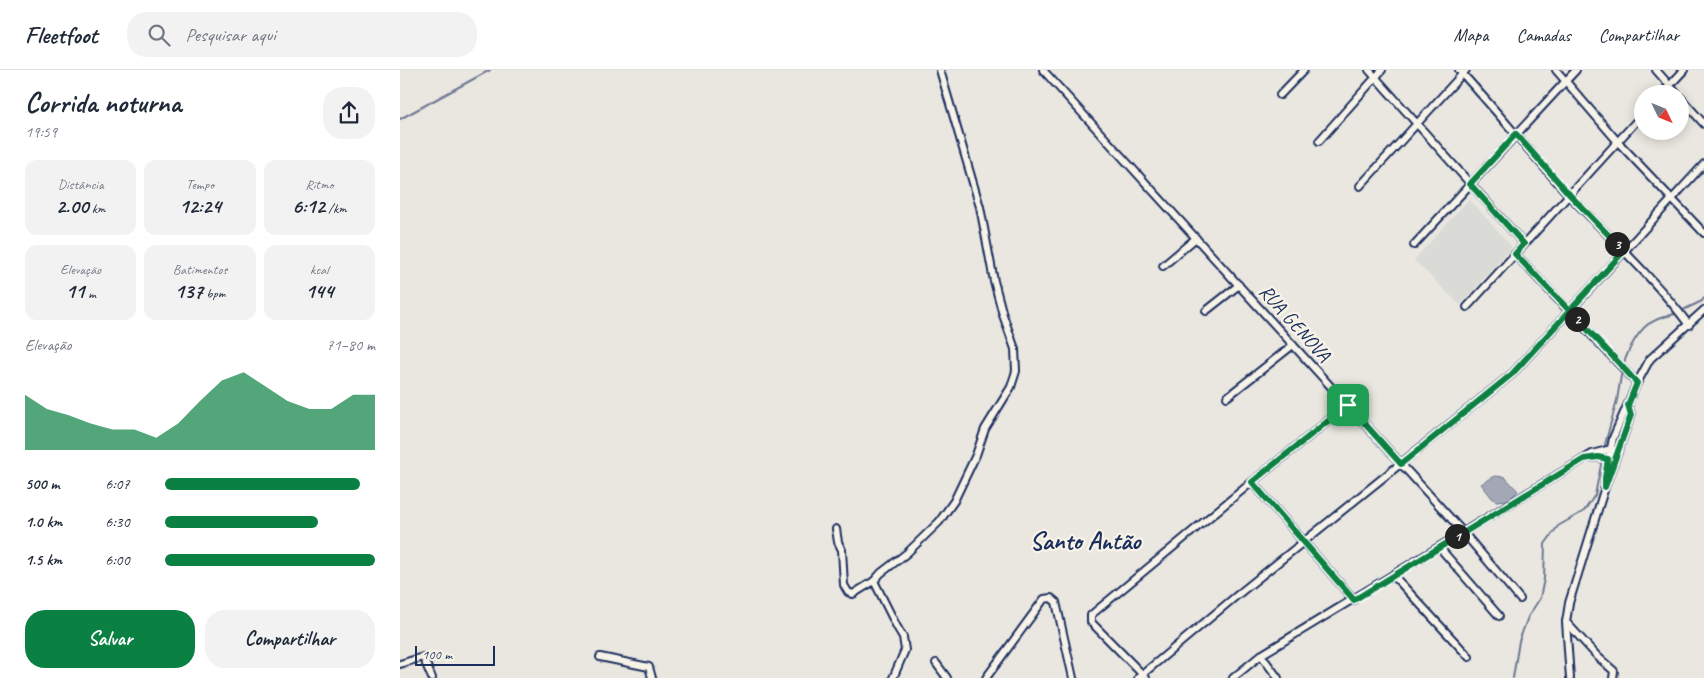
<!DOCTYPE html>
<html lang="pt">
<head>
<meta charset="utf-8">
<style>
  body { margin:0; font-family:Caveat,sans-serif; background:#f2f2f3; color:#1f2937; height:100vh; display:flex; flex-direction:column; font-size:19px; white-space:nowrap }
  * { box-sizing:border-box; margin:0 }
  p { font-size:16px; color:#747a83 }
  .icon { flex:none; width:28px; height:28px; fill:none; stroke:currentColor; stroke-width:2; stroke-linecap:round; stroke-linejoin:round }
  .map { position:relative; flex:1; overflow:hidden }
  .details { display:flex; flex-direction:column; background:#fff; width:400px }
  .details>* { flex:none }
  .needle { width:32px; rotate:133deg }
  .fabs { position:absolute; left:1234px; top:15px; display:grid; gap:10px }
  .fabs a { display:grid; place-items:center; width:55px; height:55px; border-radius:50%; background:#fff; box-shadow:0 2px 12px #0003; font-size:25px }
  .scale { position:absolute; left:15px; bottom:12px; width:80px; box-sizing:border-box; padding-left:5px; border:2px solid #1b2f5e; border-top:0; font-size:14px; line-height:18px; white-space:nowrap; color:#1b2f5e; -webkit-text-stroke:4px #f7f3e8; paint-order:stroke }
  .pin { position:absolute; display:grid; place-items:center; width:42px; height:42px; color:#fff; margin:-21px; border-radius:10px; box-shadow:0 2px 8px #0006 }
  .km { position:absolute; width:25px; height:25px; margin:-12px; border-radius:50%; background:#222; color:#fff; font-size:14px; line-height:25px; text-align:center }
  .round { display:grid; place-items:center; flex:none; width:52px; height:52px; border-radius:20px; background:#f2f2f3 }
  .head { display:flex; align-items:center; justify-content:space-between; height:85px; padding:0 25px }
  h1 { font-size:28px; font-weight:700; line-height:38px }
  .stats { display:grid; grid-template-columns:repeat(3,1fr); gap:8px; height:85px; padding:5px 25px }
  .stats div { display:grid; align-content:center; border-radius:12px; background:#f2f2f3; text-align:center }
  .stats b { font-size:21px; font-weight:700 }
  .stats small { font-size:14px; font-weight:400 }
  .stats p { font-size:14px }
  .chart { height:140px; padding:10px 25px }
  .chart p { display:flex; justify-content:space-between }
  .chart svg { width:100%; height:90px; margin-top:5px; fill:#0b8043; opacity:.7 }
  .cta { display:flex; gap:10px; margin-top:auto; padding:10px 25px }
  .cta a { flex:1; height:58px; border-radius:20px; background:#0b8043; color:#fff; font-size:20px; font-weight:700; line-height:58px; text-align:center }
  .cta a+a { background:#f2f2f3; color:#1f2937 }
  ul { padding:0 25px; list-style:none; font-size:16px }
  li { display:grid; grid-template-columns:80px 60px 1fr; align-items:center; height:38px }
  li i { height:12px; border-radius:6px; background:#0b8043 }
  header { display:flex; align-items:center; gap:30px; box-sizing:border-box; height:70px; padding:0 25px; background:#fff; border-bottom:1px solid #e0e1e3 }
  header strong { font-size:24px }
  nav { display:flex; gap:28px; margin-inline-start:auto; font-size:18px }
  .search { width:350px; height:45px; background:#f2f2f3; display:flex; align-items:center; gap:12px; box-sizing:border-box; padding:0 18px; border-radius:20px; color:#747a83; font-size:19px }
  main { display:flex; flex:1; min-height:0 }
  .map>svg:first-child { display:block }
  .built { fill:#dadad6 }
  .water { fill:#a3a8b4; stroke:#6d7892 }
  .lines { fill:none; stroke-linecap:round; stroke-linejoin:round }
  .stream { stroke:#6d7892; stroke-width:2 }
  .minor-casing { stroke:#1b2f5e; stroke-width:10 }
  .minor { stroke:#f7f3e8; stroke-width:6 }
  .route-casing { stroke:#fff; stroke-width:10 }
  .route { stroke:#0b8043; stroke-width:6 }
  .labels { text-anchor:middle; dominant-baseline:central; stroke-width:4.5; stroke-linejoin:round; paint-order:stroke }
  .street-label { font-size:20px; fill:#1b2f5e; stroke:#f7f3e8 }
  .district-label { font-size:25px; font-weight:bold; fill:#1b2f5e; stroke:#f7f3e8 }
</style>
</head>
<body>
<header>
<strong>Fleetfoot</strong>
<div class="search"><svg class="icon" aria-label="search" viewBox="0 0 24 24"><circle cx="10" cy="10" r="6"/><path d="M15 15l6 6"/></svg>Pesquisar aqui</div>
<nav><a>Mapa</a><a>Camadas</a><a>Compartilhar</a></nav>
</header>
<main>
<section class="details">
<div class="head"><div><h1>Corrida noturna</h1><p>19:59</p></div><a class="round"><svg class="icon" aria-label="share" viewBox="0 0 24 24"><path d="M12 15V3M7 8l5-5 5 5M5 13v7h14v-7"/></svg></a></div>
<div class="stats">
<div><p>Distância</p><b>2.00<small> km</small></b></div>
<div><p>Tempo</p><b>12:24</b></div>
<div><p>Ritmo</p><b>6:12<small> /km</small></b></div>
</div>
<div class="stats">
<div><p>Elevação</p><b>11<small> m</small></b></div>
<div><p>Batimentos</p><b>137<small> bpm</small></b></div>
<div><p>kcal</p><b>144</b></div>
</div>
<div class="chart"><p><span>Elevação</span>71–80 m</p>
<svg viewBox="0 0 160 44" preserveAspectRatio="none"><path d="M0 44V17L10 24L20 27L30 31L40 34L50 34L60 38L70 31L80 20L90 10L100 6L110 13L120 20L130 24L140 24L150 17L160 17V44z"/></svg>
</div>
<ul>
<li><b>500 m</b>6:07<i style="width:93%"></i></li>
<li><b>1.0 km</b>6:30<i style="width:73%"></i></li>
<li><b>1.5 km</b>6:00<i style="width:100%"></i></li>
</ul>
<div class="cta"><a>Salvar</a><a>Compartilhar</a></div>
</section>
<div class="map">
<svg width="1304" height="608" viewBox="0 0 1304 608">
  <rect width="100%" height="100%" fill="#eae7e0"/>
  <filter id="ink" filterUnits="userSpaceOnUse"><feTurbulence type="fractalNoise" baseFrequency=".02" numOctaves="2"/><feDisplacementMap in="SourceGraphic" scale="10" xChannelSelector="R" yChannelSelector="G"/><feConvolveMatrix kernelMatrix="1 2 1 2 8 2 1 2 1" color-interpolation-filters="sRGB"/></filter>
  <g filter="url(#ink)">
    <!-- built -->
    <polygon class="built" points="1069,129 1112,177 1060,235 1014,190"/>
    <!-- water -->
    <polygon class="water" points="1095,406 1105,407 1118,421 1109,430 1096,431 1092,428 1081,414"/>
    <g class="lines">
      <!-- stream -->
      <g class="stream">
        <polyline points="0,49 90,0"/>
        <polyline points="1281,241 1302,231 1304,228"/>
        <path d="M1223 296C1228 280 1239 257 1254 251 1261 247 1270 246 1277 243"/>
        <polyline points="1204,378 1217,330 1222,300"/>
        <polyline points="1113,608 1119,571 1128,547 1140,528 1144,509 1145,474 1158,456 1184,441 1195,425 1202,390"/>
      </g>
      <!-- minor casing -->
      <g class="minor-casing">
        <g id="minor">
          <polyline points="643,0 1063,462 1120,529"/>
          <polyline points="969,0 1124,174"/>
          <path d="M1059 0C1097 41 1132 85 1170 126 1210 168 1254 208 1289 255"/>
          <polyline points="1156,0 1218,72 1304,163"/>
          <polyline points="1256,0 1277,24"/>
          <polyline points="1262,24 1284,0"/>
          <polyline points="880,25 904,0"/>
          <polyline points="1280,27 1304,54"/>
          <polyline points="919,71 982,0"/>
          <polyline points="960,116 1066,0"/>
          <polyline points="1014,175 1176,0"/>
          <polyline points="1115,184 1237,313"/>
          <polyline points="763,196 796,168"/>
          <polyline points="1067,237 1242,45"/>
          <polyline points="806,241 839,215"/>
          <polyline points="827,327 893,275"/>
          <polyline points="1190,388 1198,387 1212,389"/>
          <polyline points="852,412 954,530"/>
          <polyline points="1205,416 1205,408 1213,368 1237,313 1250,289 1304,240"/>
          <polyline points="436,459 438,472 442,480 444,515 448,522 453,524 474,511 481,503 507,483 539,452 554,431 576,385 585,359 611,317 616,301 615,279 603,245 594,211 580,137 540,0"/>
          <polyline points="1039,477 1099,546"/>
          <polyline points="994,506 1069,587"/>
          <polyline points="474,511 497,557 503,567 505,580 493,608"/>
          <polyline points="1166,552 1198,587 1214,601 1213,608"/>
          <polyline points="861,585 878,608"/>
          <polyline points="200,587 249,597 252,608"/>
          <polyline points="536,593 547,608"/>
          <polyline points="0,594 23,587 32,608"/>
          <polyline points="586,608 644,529 651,528 656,532 673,608"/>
          <polyline points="738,608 835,527 1112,304 1304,94"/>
          <polyline points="746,608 691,552 691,545 852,412 948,335"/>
          <polyline points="833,608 861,585 1192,384 1211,379 1218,382"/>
          <polyline points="1170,608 1166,552 1169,533 1205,417 1231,345 1228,335"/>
        </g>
      </g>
      <!-- minor -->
      <use href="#minor" class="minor"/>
    </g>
  </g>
  <g class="lines" filter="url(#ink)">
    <!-- route casing -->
    <g class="route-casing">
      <path id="route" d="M948 335 852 412 954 530 1184 389 1198 387 1208 389 1205 408V417L1231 345 1228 335 1237 313C1198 269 1156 227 1115 184L1124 174 1070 114 1116 64 1170 125 1224 181 1112 304 1001 394 948 335"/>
    </g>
    <!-- route -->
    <use href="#route" class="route"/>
  </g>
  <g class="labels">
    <!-- street labels -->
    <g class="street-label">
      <text transform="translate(895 253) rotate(48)">RUA GENOVA</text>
    </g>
    <!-- district labels -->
    <g class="district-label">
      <text x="685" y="471">Santo Antão</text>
    </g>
  </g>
</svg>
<div class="fabs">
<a><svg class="needle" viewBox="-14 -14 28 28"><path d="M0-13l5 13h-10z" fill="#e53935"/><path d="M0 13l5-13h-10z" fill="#747a83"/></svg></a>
</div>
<div class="scale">100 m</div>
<div class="pin" style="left:948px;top:335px;background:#1e9e55"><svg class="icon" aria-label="arrive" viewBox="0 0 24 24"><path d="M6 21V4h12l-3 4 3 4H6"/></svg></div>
<b class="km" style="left:1057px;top:466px">1</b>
<b class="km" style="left:1177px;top:249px">2</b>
<b class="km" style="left:1217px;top:174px">3</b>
</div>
</main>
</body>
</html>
